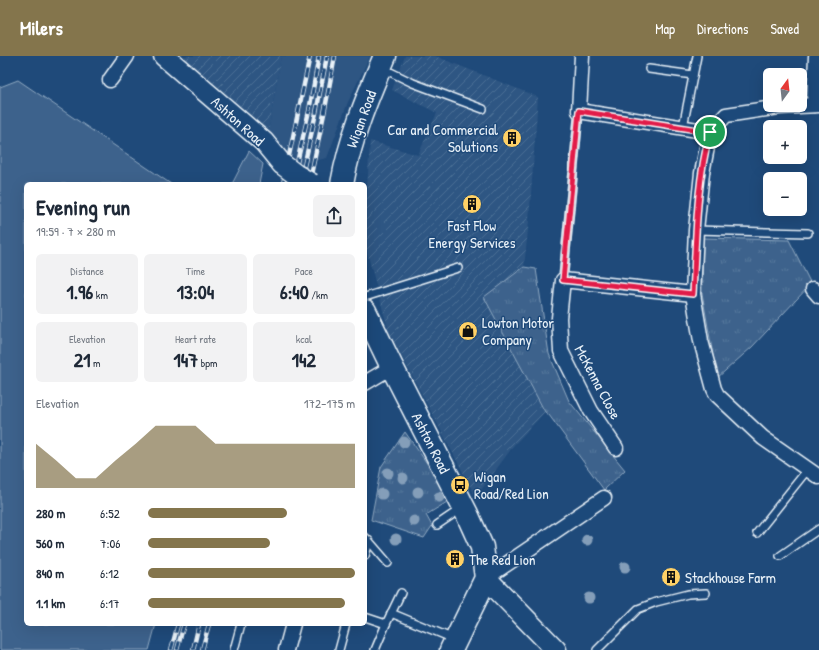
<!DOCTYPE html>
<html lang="en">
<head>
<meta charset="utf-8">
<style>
  body { margin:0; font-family:"Patrick Hand",sans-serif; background:#f2f2f3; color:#1f2937; height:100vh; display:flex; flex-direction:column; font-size:15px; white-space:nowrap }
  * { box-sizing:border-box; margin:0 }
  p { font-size:13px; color:#747a83 }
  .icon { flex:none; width:22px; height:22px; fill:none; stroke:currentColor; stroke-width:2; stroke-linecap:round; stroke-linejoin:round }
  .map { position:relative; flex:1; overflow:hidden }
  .panel { position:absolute; left:24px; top:126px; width:343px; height:444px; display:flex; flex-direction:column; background:#fff; border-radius:6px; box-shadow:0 4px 16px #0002 }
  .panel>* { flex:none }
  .needle { width:26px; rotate:15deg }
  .fabs { position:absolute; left:763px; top:12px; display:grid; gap:8px }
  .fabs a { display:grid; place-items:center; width:44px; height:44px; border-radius:6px; background:#fff; box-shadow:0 4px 16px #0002; font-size:20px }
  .pin { position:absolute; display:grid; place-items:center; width:34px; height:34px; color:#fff; margin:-17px; border:2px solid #fff; border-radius:50%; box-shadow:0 1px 4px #0007 }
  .round { display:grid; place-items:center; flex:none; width:42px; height:42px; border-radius:6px; background:#f2f2f3 }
  .overview { display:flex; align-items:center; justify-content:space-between; height:68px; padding:0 12px }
  h1 { font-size:22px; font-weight:700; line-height:30px }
  .stats { display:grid; grid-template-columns:repeat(3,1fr); gap:6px; height:68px; padding:4px 12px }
  .stats div { display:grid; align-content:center; border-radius:6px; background:#f2f2f3; text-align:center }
  .stats b { font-size:20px; font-weight:700 }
  .stats small { font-size:11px; font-weight:400 }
  .stats p { font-size:11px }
  .chart { height:112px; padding:8px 12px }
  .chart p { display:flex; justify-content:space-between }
  .chart svg { width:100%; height:72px; margin-top:4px; fill:#84754c; opacity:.7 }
  ul { padding:0 12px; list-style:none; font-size:13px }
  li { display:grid; grid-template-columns:64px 48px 1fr; align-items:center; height:30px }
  li i { height:10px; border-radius:5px; background:#84754c }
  header { display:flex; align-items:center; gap:24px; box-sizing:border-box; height:56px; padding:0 20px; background:#84754c; color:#fff }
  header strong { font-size:19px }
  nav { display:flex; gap:22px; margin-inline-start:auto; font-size:14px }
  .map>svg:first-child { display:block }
  .built { fill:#2e5683 }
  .industrial { fill:url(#industrial-furrows) }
  .grass { fill:url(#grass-tufts); stroke:#92aac2 }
  .park { fill:#3c628c; stroke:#92aac2 }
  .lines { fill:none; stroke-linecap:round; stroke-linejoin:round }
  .lane-casing { stroke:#e8f1f8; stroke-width:10 }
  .street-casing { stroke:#e8f1f8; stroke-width:17 }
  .secondary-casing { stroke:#e8f1f8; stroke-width:23 }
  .primary-casing { stroke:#e8f1f8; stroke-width:25 }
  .lane { stroke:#1f4a7a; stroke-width:7 }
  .street { stroke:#1f4a7a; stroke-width:14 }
  .secondary { stroke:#1f4a7a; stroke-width:20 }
  .primary { stroke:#1f4a7a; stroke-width:22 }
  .rail-casing { stroke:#e8f1f8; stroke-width:4.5 }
  .rail { stroke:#1f4a7a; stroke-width:3; stroke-dasharray:9; stroke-linecap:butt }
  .secondary-bridge-casing { stroke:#e8f1f8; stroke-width:23; stroke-linecap:butt }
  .secondary-bridge { stroke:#1f4a7a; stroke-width:20 }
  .tree { fill:#849eb9 }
  .route-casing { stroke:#fff; stroke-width:8 }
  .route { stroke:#e11d48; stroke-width:5 }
  .labels { text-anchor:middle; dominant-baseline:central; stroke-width:3; stroke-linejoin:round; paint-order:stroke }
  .street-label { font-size:15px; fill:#e8f1f8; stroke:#1f4a7a }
  .poi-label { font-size:15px; fill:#e8f1f8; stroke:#1f4a7a; text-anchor:start }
</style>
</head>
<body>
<header>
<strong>Milers</strong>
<nav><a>Map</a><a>Directions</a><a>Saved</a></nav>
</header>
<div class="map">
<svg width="819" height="594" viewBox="0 0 819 594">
  <defs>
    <pattern id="industrial-furrows" width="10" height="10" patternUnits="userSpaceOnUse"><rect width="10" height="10" fill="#2e5683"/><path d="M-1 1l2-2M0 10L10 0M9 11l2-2" fill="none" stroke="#4c6f95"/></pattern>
    <pattern id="grass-tufts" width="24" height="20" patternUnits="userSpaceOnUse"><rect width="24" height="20" fill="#3c628c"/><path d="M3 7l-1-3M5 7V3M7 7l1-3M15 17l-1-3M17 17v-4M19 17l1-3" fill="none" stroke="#58799d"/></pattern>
  </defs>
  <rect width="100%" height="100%" fill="#1f4a7a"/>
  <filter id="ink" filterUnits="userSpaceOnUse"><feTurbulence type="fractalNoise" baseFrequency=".025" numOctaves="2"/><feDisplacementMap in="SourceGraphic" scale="8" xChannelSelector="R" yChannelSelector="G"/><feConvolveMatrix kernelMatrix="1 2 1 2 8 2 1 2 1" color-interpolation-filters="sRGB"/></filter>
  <g filter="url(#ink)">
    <!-- built -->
    <polygon class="built" points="281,0 370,0 348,46 327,102 301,108 268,77"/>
    <!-- industrial -->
    <g class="industrial">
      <polygon points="176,0 281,0 268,77"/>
      <polygon points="405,0 435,0 538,41 529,165 524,211 484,241 545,356 514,389 476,441 389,276 365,189 365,167 370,85 418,99 437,57 392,34"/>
    </g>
    <!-- grass -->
    <g class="grass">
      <polygon points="703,182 789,184 811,228 752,291 717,322 702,237"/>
      <polygon points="524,211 536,213 549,298 569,345 625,414 604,434 549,359 545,356 484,241"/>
      <polygon points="405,376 452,443 426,459 432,470 424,482 371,464 381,411"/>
    </g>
    <!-- park -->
    <g class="park">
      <polygon points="18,24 171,128 26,128 26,568 156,568 149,594 0,594 0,31"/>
      <polygon points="249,95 263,108 259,128 232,128"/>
    </g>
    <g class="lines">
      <!-- lane casing -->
      <g class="lane-casing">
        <g id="lane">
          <polyline points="382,12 413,27 483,53"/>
          <polyline points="649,13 693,19"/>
          <polyline points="683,71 697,0"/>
          <polyline points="696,174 808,177"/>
          <polyline points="563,224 579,55"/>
          <polyline points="365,241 458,212"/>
          <polyline points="437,469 462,452"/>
          <polyline points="757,477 808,413"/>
          <polyline points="365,481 369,485 365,500"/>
          <polyline points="369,485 388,507"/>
          <polyline points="780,500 819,473"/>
          <polyline points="391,557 454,583"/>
          <polyline points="365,561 386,568 401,537"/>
          <polyline points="234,594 241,568"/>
          <polyline points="339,594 346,568"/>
          <polyline points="375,594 386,568"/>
          <polyline points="597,594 638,553 656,546 688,538 706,537"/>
        </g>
      </g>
      <!-- street casing -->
      <g class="street-casing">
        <g id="street">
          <polyline points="582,0 579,55 710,76"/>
          <polyline points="110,24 127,0"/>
          <polyline points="814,49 816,0"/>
          <polyline points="819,49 779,51 726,59 710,76 702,117 696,174 693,238 701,285 714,333 717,339 763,382 819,421"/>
          <polyline points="813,233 819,240"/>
          <polyline points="365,327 392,311"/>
          <polyline points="616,392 591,355 561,295 559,262 563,224 693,238"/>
          <polyline points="486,522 604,442"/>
          <polyline points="286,594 293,568"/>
        </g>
      </g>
      <!-- secondary casing -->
      <g class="secondary-casing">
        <g id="secondary">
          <polyline points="164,0 264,86 282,108"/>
          <polyline points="486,522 556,594"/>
        </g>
      </g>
      <!-- primary casing -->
      <g class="primary-casing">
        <g id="primary">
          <path d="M342 128C350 83 367 42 385 0"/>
          <polyline points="365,255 392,311 467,458 482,491 486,522 451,594"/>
        </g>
      </g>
      <!-- lane -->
      <use href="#lane" class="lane"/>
      <!-- street -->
      <use href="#street" class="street"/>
      <!-- secondary -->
      <use href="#secondary" class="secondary"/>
      <!-- primary -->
      <use href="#primary" class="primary"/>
      <!-- rail casing -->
      <g class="rail-casing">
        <g id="rail">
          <polyline points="283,128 310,0"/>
          <polyline points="292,128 309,55 319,0"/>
          <polyline points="300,128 316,57 327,0"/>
          <polyline points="309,128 324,58 335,0"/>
          <polyline points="171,594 178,568"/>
          <polyline points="177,594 184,568"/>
          <polyline points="193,594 199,568"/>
          <polyline points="202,594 209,568"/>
        </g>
      </g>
      <!-- rail -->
      <use href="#rail" class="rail"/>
      <!-- secondary-bridge casing -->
      <g class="secondary-bridge-casing">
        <polyline id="secondary-bridge" points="282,108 295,118 312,128"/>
      </g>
      <!-- secondary-bridge -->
      <use href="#secondary-bridge" class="secondary-bridge"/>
    </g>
    <!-- trees -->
    <g class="tree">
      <circle cx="404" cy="386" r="5.5"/>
      <circle cx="388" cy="417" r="5.5"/>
      <circle cx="403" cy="422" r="5.5"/>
      <circle cx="418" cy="436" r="5.5"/>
      <circle cx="382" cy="438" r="5.5"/>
      <circle cx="439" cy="441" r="5.5"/>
      <circle cx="414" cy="465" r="5.5"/>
      <circle cx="396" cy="483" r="5.5"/>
      <circle cx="587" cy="484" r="5.5"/>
      <circle cx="625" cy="511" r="5.5"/>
      <circle cx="589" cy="542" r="5.5"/>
    </g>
  </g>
  <g class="lines" filter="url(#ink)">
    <!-- route casing -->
    <g class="route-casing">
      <path id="route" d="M579 55 710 76C696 128 696 184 693 238L563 224Z"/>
    </g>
    <!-- route -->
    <use href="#route" class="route"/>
  </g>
  <!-- icons -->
  <defs>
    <g id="building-disc" transform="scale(1)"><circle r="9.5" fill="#ffd166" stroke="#1f4a7a"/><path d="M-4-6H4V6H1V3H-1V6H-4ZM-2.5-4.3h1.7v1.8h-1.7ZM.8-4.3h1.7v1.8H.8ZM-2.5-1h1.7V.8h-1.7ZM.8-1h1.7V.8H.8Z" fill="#111"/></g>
    <g id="shop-disc" transform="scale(1)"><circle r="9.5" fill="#ffd166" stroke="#1f4a7a"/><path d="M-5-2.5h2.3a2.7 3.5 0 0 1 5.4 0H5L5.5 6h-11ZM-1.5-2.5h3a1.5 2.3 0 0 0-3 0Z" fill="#111"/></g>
    <g id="bus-disc" transform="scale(1)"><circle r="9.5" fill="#ffd166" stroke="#1f4a7a"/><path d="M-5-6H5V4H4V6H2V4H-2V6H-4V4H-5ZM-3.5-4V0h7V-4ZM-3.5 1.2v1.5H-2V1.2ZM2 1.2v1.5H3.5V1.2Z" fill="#111"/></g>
  </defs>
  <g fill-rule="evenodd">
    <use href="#building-disc" x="512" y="82"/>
    <use href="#building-disc" x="472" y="148"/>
    <use href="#shop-disc" x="468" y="275"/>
    <use href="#bus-disc" x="460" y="429"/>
    <use href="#building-disc" x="455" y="503"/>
    <use href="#building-disc" x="671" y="521"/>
  </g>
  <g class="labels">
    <!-- street labels -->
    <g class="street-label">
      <text transform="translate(361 63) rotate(-70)">Wigan Road</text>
      <text transform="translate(238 65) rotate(42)">Ashton Road</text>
      <text transform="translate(598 326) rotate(62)">McKenna Close</text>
      <text transform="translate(431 387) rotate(63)">Ashton Road</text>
    </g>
    <!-- poi labels -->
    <g class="poi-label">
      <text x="498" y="73" text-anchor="end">Car and Commercial<tspan x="498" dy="17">Solutions</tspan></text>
      <text x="472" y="169" text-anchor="middle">Fast Flow<tspan x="472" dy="17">Energy Services</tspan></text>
      <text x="482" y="266">Lowton Motor<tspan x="482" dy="17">Company</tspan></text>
      <text x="474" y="420">Wigan<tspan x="474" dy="17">Road/Red Lion</tspan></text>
      <text x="469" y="503">The Red Lion</text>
      <text x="685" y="521">Stackhouse Farm</text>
    </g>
  </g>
</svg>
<div class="fabs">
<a><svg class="needle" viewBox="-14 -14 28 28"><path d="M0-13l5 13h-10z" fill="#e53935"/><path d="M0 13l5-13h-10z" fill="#747a83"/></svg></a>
<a>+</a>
<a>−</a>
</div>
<div class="pin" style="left:710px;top:76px;background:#1e9e55"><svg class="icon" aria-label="arrive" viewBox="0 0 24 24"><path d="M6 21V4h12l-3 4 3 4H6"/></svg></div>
<section class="panel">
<div class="overview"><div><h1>Evening run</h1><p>19:59 · 7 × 280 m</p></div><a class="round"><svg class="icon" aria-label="share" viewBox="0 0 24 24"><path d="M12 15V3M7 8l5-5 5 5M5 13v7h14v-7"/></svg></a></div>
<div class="stats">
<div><p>Distance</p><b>1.96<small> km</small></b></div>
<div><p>Time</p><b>13:04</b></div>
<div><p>Pace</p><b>6:40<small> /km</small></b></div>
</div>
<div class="stats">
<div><p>Elevation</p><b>21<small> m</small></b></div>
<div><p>Heart rate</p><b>147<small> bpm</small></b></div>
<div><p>kcal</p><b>142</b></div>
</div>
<div class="chart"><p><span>Elevation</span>172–175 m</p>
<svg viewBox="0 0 160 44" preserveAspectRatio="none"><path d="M0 44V17L10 27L20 38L30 38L40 27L50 17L60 6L70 6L80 6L90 17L100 17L110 17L120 17L130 17L140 17L150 17L160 17V44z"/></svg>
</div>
<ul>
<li><b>280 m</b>6:52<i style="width:67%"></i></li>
<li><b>560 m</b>7:06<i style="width:59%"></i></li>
<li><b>840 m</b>6:12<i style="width:100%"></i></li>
<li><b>1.1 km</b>6:17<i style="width:95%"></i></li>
</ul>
</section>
</div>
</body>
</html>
